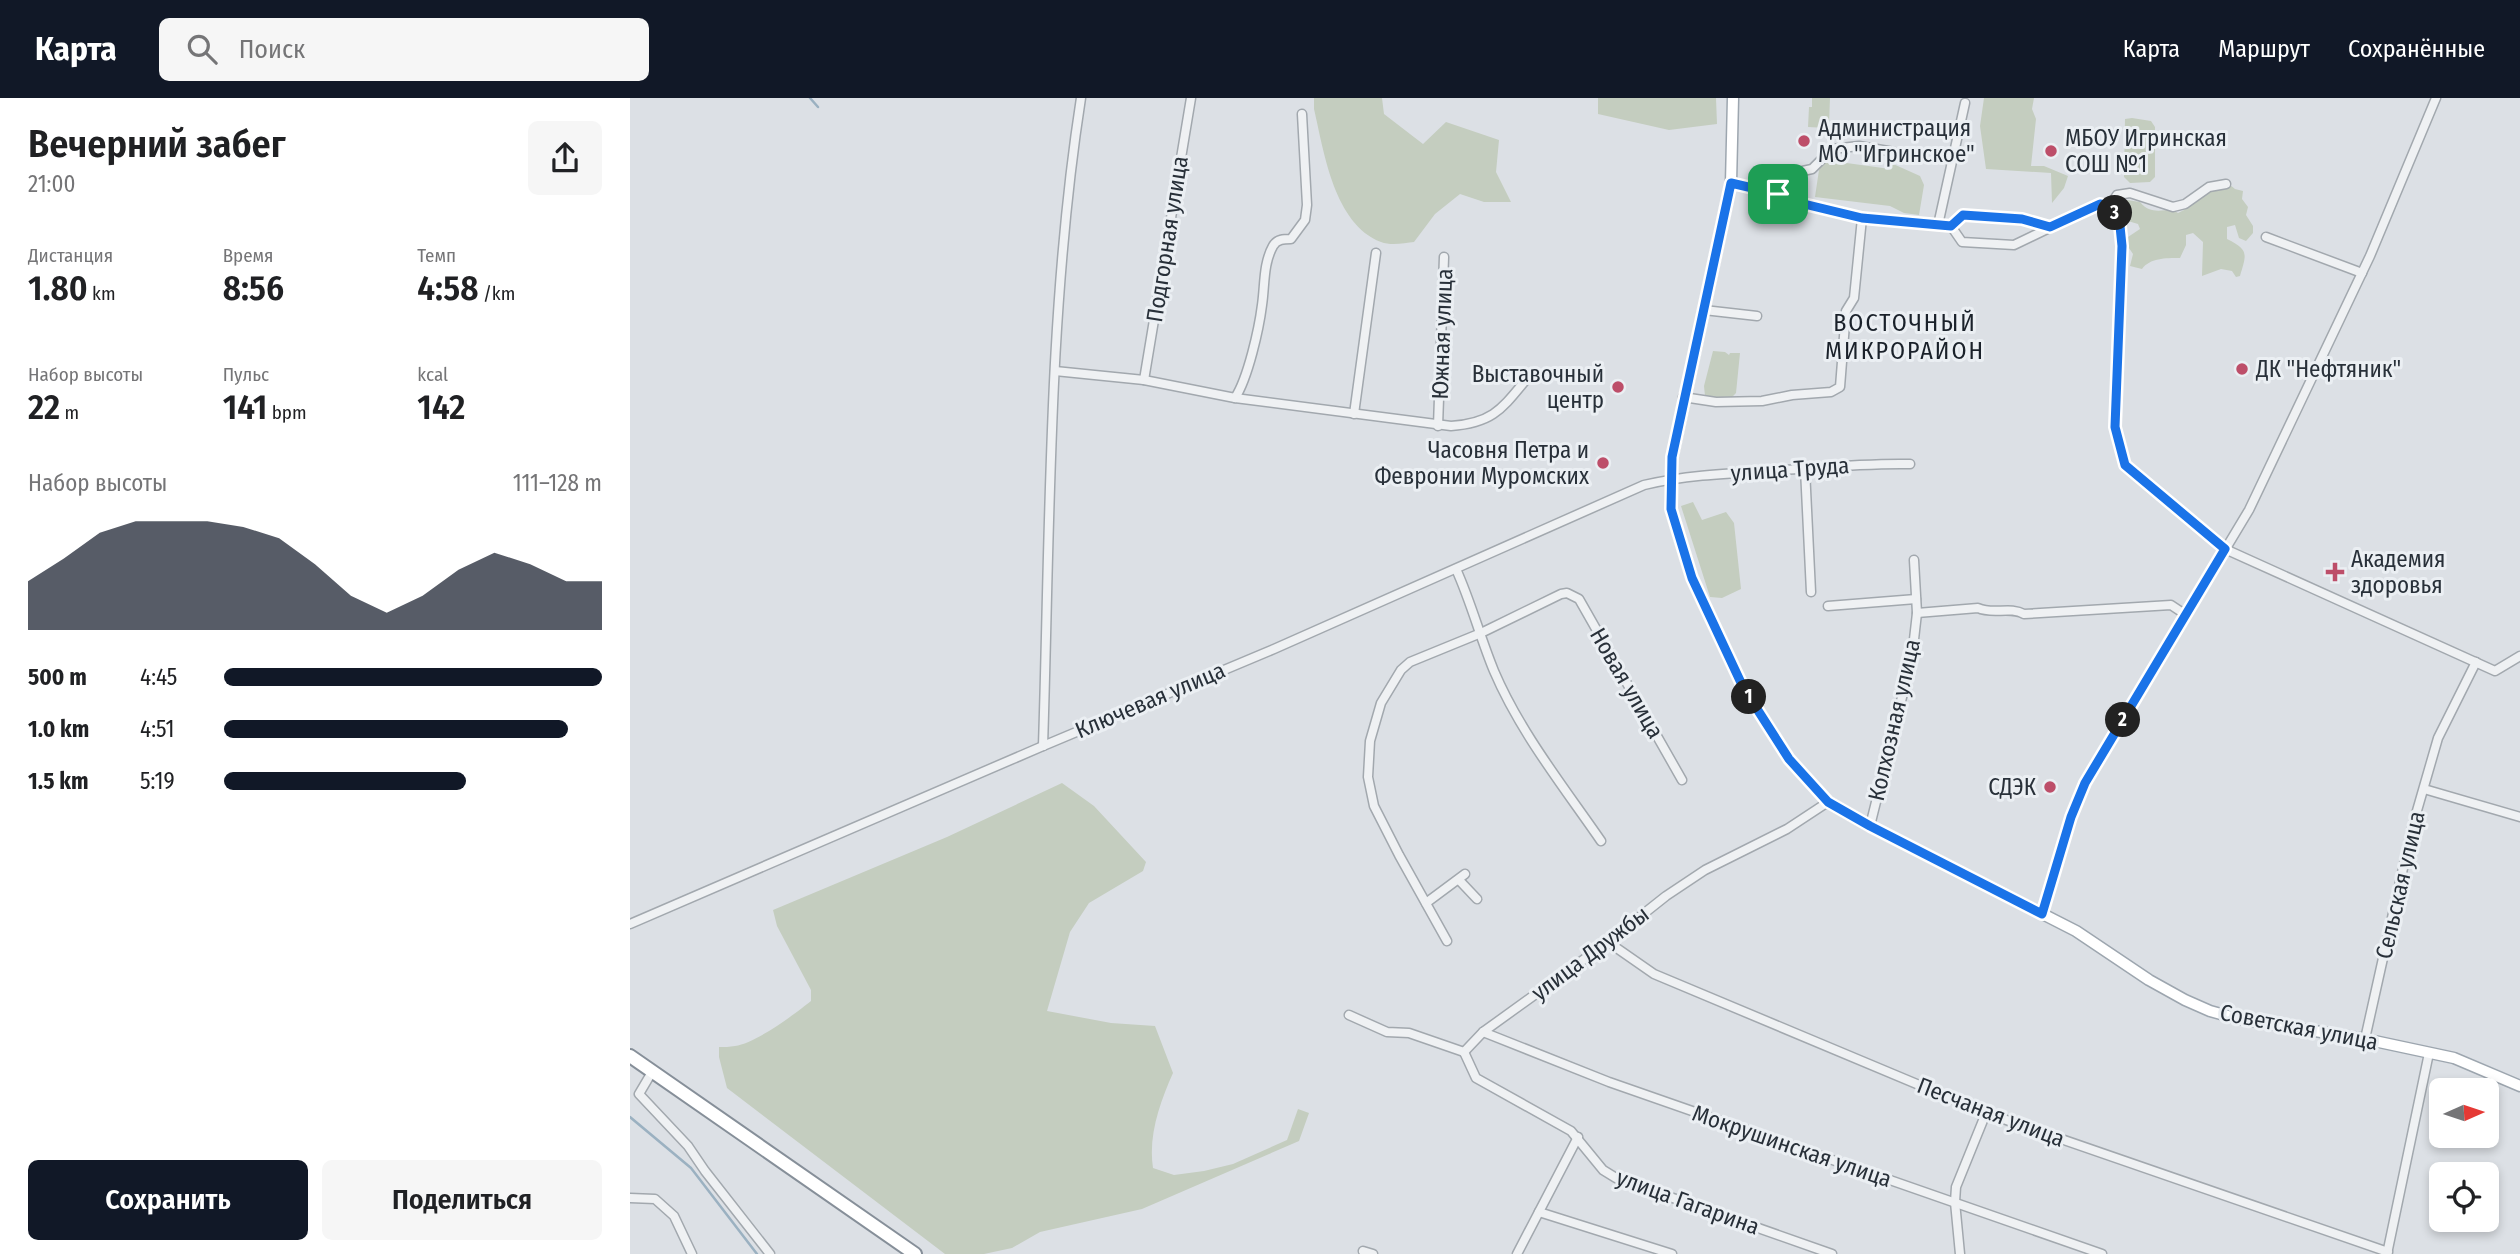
<!DOCTYPE html>
<html lang="ru">
<head>
<meta charset="utf-8">
<style>
  body { margin:0; font-family:"Fira Sans Condensed",sans-serif; background:#f6f6f6; color:#202124; height:100vh; display:flex; flex-direction:column; font-size:26px; white-space:nowrap }
  * { box-sizing:border-box; margin:0 }
  p { font-size:23px; color:#757577 }
  .icon { flex:none; width:38px; height:38px; fill:none; stroke:currentColor; stroke-width:2; stroke-linecap:round; stroke-linejoin:round }
  .map { position:relative; flex:1; overflow:hidden }
  .panel { display:flex; flex-direction:column; background:#fff; width:630px }
  .panel>* { flex:none }
  .needle { width:46px; rotate:87deg }
  .buttons { position:absolute; left:1799px; top:980px; display:grid; gap:14px }
  .buttons a { display:grid; place-items:center; width:70px; height:70px; border-radius:10px; background:#fff; box-shadow:0 4px 10px #0003; font-size:35px }
  .pin { position:absolute; display:grid; place-items:center; width:60px; height:60px; color:#fff; margin:-30px; border-radius:14px; box-shadow:0 4px 10px #0006 }
  .km { position:absolute; width:35px; height:35px; margin:-18px; border-radius:50%; background:#222; color:#fff; font-size:19px; line-height:35px; text-align:center }
  .round { display:grid; place-items:center; flex:none; width:74px; height:74px; border-radius:10px; background:#f6f6f6 }
  .headline { display:flex; align-items:center; justify-content:space-between; height:119px; padding:0 28px }
  h1 { font-size:38px; font-weight:600; line-height:52px }
  .stats { display:grid; grid-template-columns:repeat(3,1fr); gap:10px; height:119px; padding:7px 28px }
  .stats div { display:grid; align-content:center }
  .stats b { font-size:35px; font-weight:600 }
  .stats small { font-size:19px; font-weight:400 }
  .stats p { font-size:19px }
  .chart { height:196px; padding:14px 28px }
  .chart p { display:flex; justify-content:space-between }
  .chart svg { width:100%; height:126px; margin-top:7px; fill:#111827; opacity:.7 }
  .action { display:flex; gap:14px; margin-top:auto; padding:14px 28px }
  .action a { flex:1; height:80px; border-radius:10px; background:#111827; color:#fff; font-size:28px; font-weight:600; line-height:80px; text-align:center }
  .action a+a { background:#f6f6f6; color:#202124 }
  ul { padding:0 28px; list-style:none; font-size:23px }
  li { display:grid; grid-template-columns:112px 84px 1fr; align-items:center; height:52px }
  li i { height:18px; border-radius:9px; background:#111827 }
  header { display:flex; align-items:center; gap:42px; box-sizing:border-box; height:98px; padding:0 35px; background:#111827; color:#fff }
  header strong { font-size:33px }
  nav { display:flex; gap:38px; margin-inline-start:auto; font-size:24px }
  .search { width:490px; height:63px; background:#f6f6f6; display:flex; align-items:center; gap:18px; box-sizing:border-box; padding:0 24px; border-radius:10px; color:#757577; font-size:26px }
  main { display:flex; flex:1; min-height:0 }
  .map>svg:first-child { display:block }
  .green { fill:#c4cdbf }
  .lines { fill:none; stroke-linecap:round; stroke-linejoin:round }
  .stream { stroke:#9bb1c1; stroke-width:2.5 }
  .minor-casing { stroke:#a2a8ae; stroke-width:11 }
  .major-casing { stroke:#9da6af; stroke-width:13 }
  .highway-casing { stroke:#868f99; stroke-width:16 }
  .minor { stroke:#eff1f3; stroke-width:8 }
  .major { stroke:#fff; stroke-width:10 }
  .highway { stroke:#fff; stroke-width:12 }
  .route-casing { stroke:#fff; stroke-width:14 }
  .route { stroke:#1a73e8; stroke-width:9 }
  .poi-dot { fill:#bd4e69; stroke:#ebeff3; stroke-width:2.5 }
  .labels { text-anchor:middle; dominant-baseline:central; stroke-width:6; stroke-linejoin:round; paint-order:stroke }
  .poi-label { font-size:23px; fill:#283039; stroke:#ebeff3; text-anchor:start }
  .street-label { font-size:23px; fill:#283039; stroke:#ebeff3 }
  .neighbourhood-label { font-size:24px; letter-spacing:2px; fill:#1a212a; stroke:#ebeff3 }
</style>
</head>
<body>
<header>
<strong>Карта</strong>
<div class="search"><svg class="icon" aria-label="search" viewBox="0 0 24 24"><circle cx="10" cy="10" r="6"/><path d="M15 15l6 6"/></svg>Поиск</div>
<nav><a>Карта</a><a>Маршрут</a><a>Сохранённые</a></nav>
</header>
<main>
<section class="panel">
<div class="headline"><div><h1>Вечерний забег</h1><p>21:00</p></div><a class="round"><svg class="icon" aria-label="share" viewBox="0 0 24 24"><path d="M12 15V3M7 8l5-5 5 5M5 13v7h14v-7"/></svg></a></div>
<div class="stats">
<div><p>Дистанция</p><b>1.80<small> km</small></b></div>
<div><p>Время</p><b>8:56</b></div>
<div><p>Темп</p><b>4:58<small> /km</small></b></div>
</div>
<div class="stats">
<div><p>Набор высоты</p><b>22<small> m</small></b></div>
<div><p>Пульс</p><b>141<small> bpm</small></b></div>
<div><p>kcal</p><b>142</b></div>
</div>
<div class="chart"><p><span>Набор высоты</span>111–128 m</p>
<svg viewBox="0 0 160 44" preserveAspectRatio="none"><path d="M0 44V27L10 19L20 10L30 6L40 6L50 6L60 8L70 12L80 21L90 32L100 38L110 32L120 23L130 17L140 21L150 27L160 27V44z"/></svg>
</div>
<ul>
<li><b>500 m</b>4:45<i style="width:100%"></i></li>
<li><b>1.0 km</b>4:51<i style="width:91%"></i></li>
<li><b>1.5 km</b>5:19<i style="width:64%"></i></li>
</ul>
<div class="action"><a>Сохранить</a><a>Поделиться</a></div>
</section>
<div class="map">
<svg width="1890" height="1156" viewBox="0 0 1890 1156">
  <rect width="100%" height="100%" fill="#dce0e5"/>
  <!-- green -->
  <g class="green">
    <path d="M684 0H752L754 16 793 46 816 24 869 42 866 74 881 104H854L830 96 805 116 784 144C775 145 761 148 751 144 704 126 694 54 684 11Z"/>
    <polygon points="968,0 1086,0 1087,26 1039,32 968,16"/>
    <polygon points="1182,0 1200,0 1199,27 1197,30 1178,29 1179,9 1182,9"/>
    <polygon points="1354,0 1404,0 1402,11 1406,21 1401,68 1414,68 1438,78 1434,90 1422,105 1421,75 1356,71 1350,28"/>
    <polygon points="1502,20 1521,23 1525,29 1525,79 1520,84 1500,85 1494,79 1495,21"/>
    <polygon points="1195,62 1260,71 1261,65 1290,78 1294,87 1289,117 1274,115 1260,108 1185,99 1189,72"/>
    <path d="M1592 87H1600L1605 91 1613 93 1612 101 1618 109 1616 117 1623 128V135L1616 143 1609 140 1605 127 1597 129V141C1620 152 1616 157 1610 178L1606 179 1602 173 1591 171 1572 178 1573 144 1563 135 1556 137V147L1550 160C1535 160 1520 160 1512 171L1500 168 1503 156 1497 147 1498 139 1510 131 1508 126 1498 123C1494 116 1491 109 1497 102L1510 104C1520 116 1529 112 1543 112L1548 115 1554 112 1559 106 1568 103 1571 94Z"/>
    <polygon points="1083,253 1095,254 1099,257 1100,255 1110,255 1106,295 1101,300 1078,300 1075,298 1074,288"/>
    <polygon points="1063,404 1072,422 1096,414 1104,425 1111,491 1092,500 1080,499 1051,408"/>
    <path d="M432 685 464 708 516 764 513 773 459 805 440 834 417 913 481 925 525 928 543 975C530 1004 518 1038 523 1070L544 1077 574 1073 603 1066 657 1042 668 1011 679 1015 669 1043 512 1111 410 1134 382 1150 354 1156H315L97 990 89 959V949C94 949 100 949 105 948 126 945 165 916 181 903V892L147 828 143 812 317 739Z"/>
  </g>
  <g class="lines">
    <!-- stream -->
    <g class="stream">
      <polyline points="180,0 188,9"/>
      <polyline points="0,1019 61,1070 127,1156"/>
    </g>
    <!-- minor casing -->
    <g class="minor-casing">
      <g id="minor">
        <polyline points="1101,85 1148,96 1174,106 1232,120 1321,128 1332,144 1384,147 1463,109 1470,106 1480,108"/>
        <polyline points="1148,96 1168,74 1182,71 1202,51 1229,48 1264,54"/>
        <polyline points="1480,108 1490,128 1492,148 1485,329 1495,367 1595,451 1865,573 1890,558"/>
        <polyline points="1480,108 1487,97 1500,95 1543,109 1555,106 1579,89 1596,86"/>
        <polyline points="1308,127 1335,5"/>
        <polyline points="1321,128 1333,117 1392,121 1420,129"/>
        <polyline points="1636,139 1732,175"/>
        <polyline points="1074,212 1127,218"/>
        <path d="M425 273 514 282 605 300 821 328C865 325 873 309 900 277"/>
        <polyline points="514,282 561,0"/>
        <polyline points="1053,299 1086,304 1132,303 1162,297 1201,294 1210,289 1216,213 1224,200 1232,120"/>
        <path d="M605 300C618 280 629 231 632 207 635 187 633 166 643 148 647 141 654 141 661 141L675 122 677 107 672 16"/>
        <polyline points="724,316 746,155"/>
        <polyline points="808,328 814,159"/>
        <polyline points="1175,371 1181,494"/>
        <path d="M826 471C841 504 850 539 864 573 890 634 933 688 971 743"/>
        <polyline points="1198,508 1286,501"/>
        <path d="M1287 515 1348 510C1363 517 1380 508 1394 516L1541 507 1556 517"/>
        <path d="M413 648C420 434 418 211 451 0"/>
        <polyline points="1794,691 1890,719"/>
        <polyline points="1240,728 1282,559 1287,515 1284,462"/>
        <polyline points="829,782 847,801"/>
        <polyline points="796,805 835,776"/>
        <polyline points="1412,816 1441,719 1455,685 1619,412 1740,158 1806,0"/>
        <path d="M0 826 413 648 644 551 1014 387C1060 376 1108 375 1155 372 1197 369 1238 365 1280 366"/>
        <polyline points="817,843 769,757 744,708 738,679 740,643 751,605 771,572 780,564 851,535 931,496 937,495 949,501 1052,682"/>
        <polyline points="978,844 1024,876 1356,1015 1758,1154"/>
        <polyline points="719,917 757,934 779,935 834,954"/>
        <polyline points="853,934 979,984 1472,1156"/>
        <polyline points="1735,941 1782,730 1808,640 1846,564"/>
        <polyline points="834,954 853,934 978,844 1036,798 1075,772 1157,731 1198,704"/>
        <polyline points="834,954 846,980 941,1033 973,1072 986,1080 1202,1156"/>
        <polyline points="22,974 9,996 58,1048 75,1073 140,1156"/>
        <polyline points="0,1100 25,1101 44,1118 62,1156"/>
        <polyline points="909,1114 1042,1156"/>
        <polyline points="733,1153 743,1156"/>
        <polyline points="887,1156 948,1039"/>
        <polyline points="1330,1156 1325,1104 1326,1089 1356,1015"/>
        <polyline points="1757,1156 1799,955"/>
      </g>
    </g>
    <!-- major casing -->
    <g class="major-casing">
      <polyline id="major" points="1103,0 1101,85 1042,360 1041,411 1062,480 1096,553 1113,589 1159,661 1198,704 1240,728 1446,833 1519,882 1555,902 1580,913 1609,921 1735,941 1824,960 1890,988"/>
    </g>
    <!-- highway casing -->
    <g class="highway-casing">
      <polyline id="highway" points="0,958 285,1156"/>
    </g>
    <!-- minor -->
    <use href="#minor" class="minor"/>
    <!-- major -->
    <use href="#major" class="major"/>
    <!-- highway -->
    <use href="#highway" class="highway"/>
  </g>
  <g class="lines">
    <!-- route casing -->
    <g class="route-casing">
      <polygon id="route" points="1101,85 1148,96 1174,106 1232,120 1321,128 1333,117 1392,121 1420,129 1470,106 1480,108 1490,128 1492,148 1485,329 1495,367 1595,451 1455,685 1441,719 1412,816 1240,728 1198,704 1159,661 1113,589 1062,480 1041,411 1042,359"/>
    </g>
    <!-- route -->
    <use href="#route" class="route"/>
  </g>
  <!-- markers -->
  <g class="poi-dot">
    <circle cx="1174" cy="43" r="7"/>
    <circle cx="1421" cy="53" r="7"/>
    <circle cx="1612" cy="271" r="7"/>
    <circle cx="988" cy="289" r="7"/>
    <circle cx="973" cy="365" r="7"/>
    <path d="M1701.5 463.5h7v7h7v7h-7v7h-7v-7h-7v-7h7z"/>
    <circle cx="1420" cy="689" r="7"/>
  </g>
  <g class="labels">
    <!-- poi labels -->
    <g class="poi-label">
      <text x="1188" y="30">Администрация<tspan x="1188" dy="26">МО "Игринское"</tspan></text>
      <text x="1435" y="40">МБОУ Игринская<tspan x="1435" dy="26">СОШ №1</tspan></text>
      <text x="1626" y="271">ДК "Нефтяник"</text>
      <text x="974" y="276" text-anchor="end">Выставочный<tspan x="974" dy="26">центр</tspan></text>
      <text x="959" y="352" text-anchor="end">Часовня Петра и<tspan x="959" dy="26">Февронии Муромских</tspan></text>
      <text x="1721" y="461">Академия<tspan x="1721" dy="26">здоровья</tspan></text>
      <text x="1406" y="689" text-anchor="end">СДЭК</text>
    </g>
    <!-- street labels -->
    <g class="street-label">
      <text transform="translate(537 141) rotate(-81)">Подгорная улица</text>
      <text transform="translate(812 236) rotate(-88)">Южная улица</text>
      <text transform="translate(1160 371) rotate(-4)">улица Труда</text>
      <text transform="translate(997 585) rotate(60)">Новая улица</text>
      <text transform="translate(520 602) rotate(-23)">Ключевая улица</text>
      <text transform="translate(1264 622) rotate(-77)">Колхозная улица</text>
      <text transform="translate(1770 787) rotate(-77)">Сельская улица</text>
      <text transform="translate(960 855) rotate(-37)">улица Дружбы</text>
      <text transform="translate(1669 929) rotate(11)">Советская улица</text>
      <text transform="translate(1361 1014) rotate(21)">Песчаная улица</text>
      <text transform="translate(1162 1048) rotate(19)">Мокрушинская улица</text>
      <text transform="translate(1058 1104) rotate(20)">улица Гагарина</text>
    </g>
    <!-- neighbourhood labels -->
    <g class="neighbourhood-label">
      <text x="1275" y="225">ВОСТОЧНЫЙ<tspan x="1275" dy="28">МИКРОРАЙОН</tspan></text>
    </g>
  </g>
</svg>
<div class="buttons">
<a><svg class="needle" viewBox="-14 -14 28 28"><path d="M0-13l5 13h-10z" fill="#e53935"/><path d="M0 13l5-13h-10z" fill="#757577"/></svg></a>
<a><svg class="icon" aria-label="locate" viewBox="0 0 24 24"><circle cx="12" cy="12" r="6"/><path d="M12 2v4M12 18v4M2 12h4M18 12h4"/></svg></a>
</div>
<div class="pin" style="left:1148px;top:96px;background:#1e9e55"><svg class="icon" aria-label="arrive" viewBox="0 0 24 24"><path d="M6 21V4h12l-3 4 3 4H6"/></svg></div>
<b class="km" style="left:1119px;top:599px">1</b>
<b class="km" style="left:1493px;top:622px">2</b>
<b class="km" style="left:1485px;top:115px">3</b>
</div>
</main>
</body>
</html>
